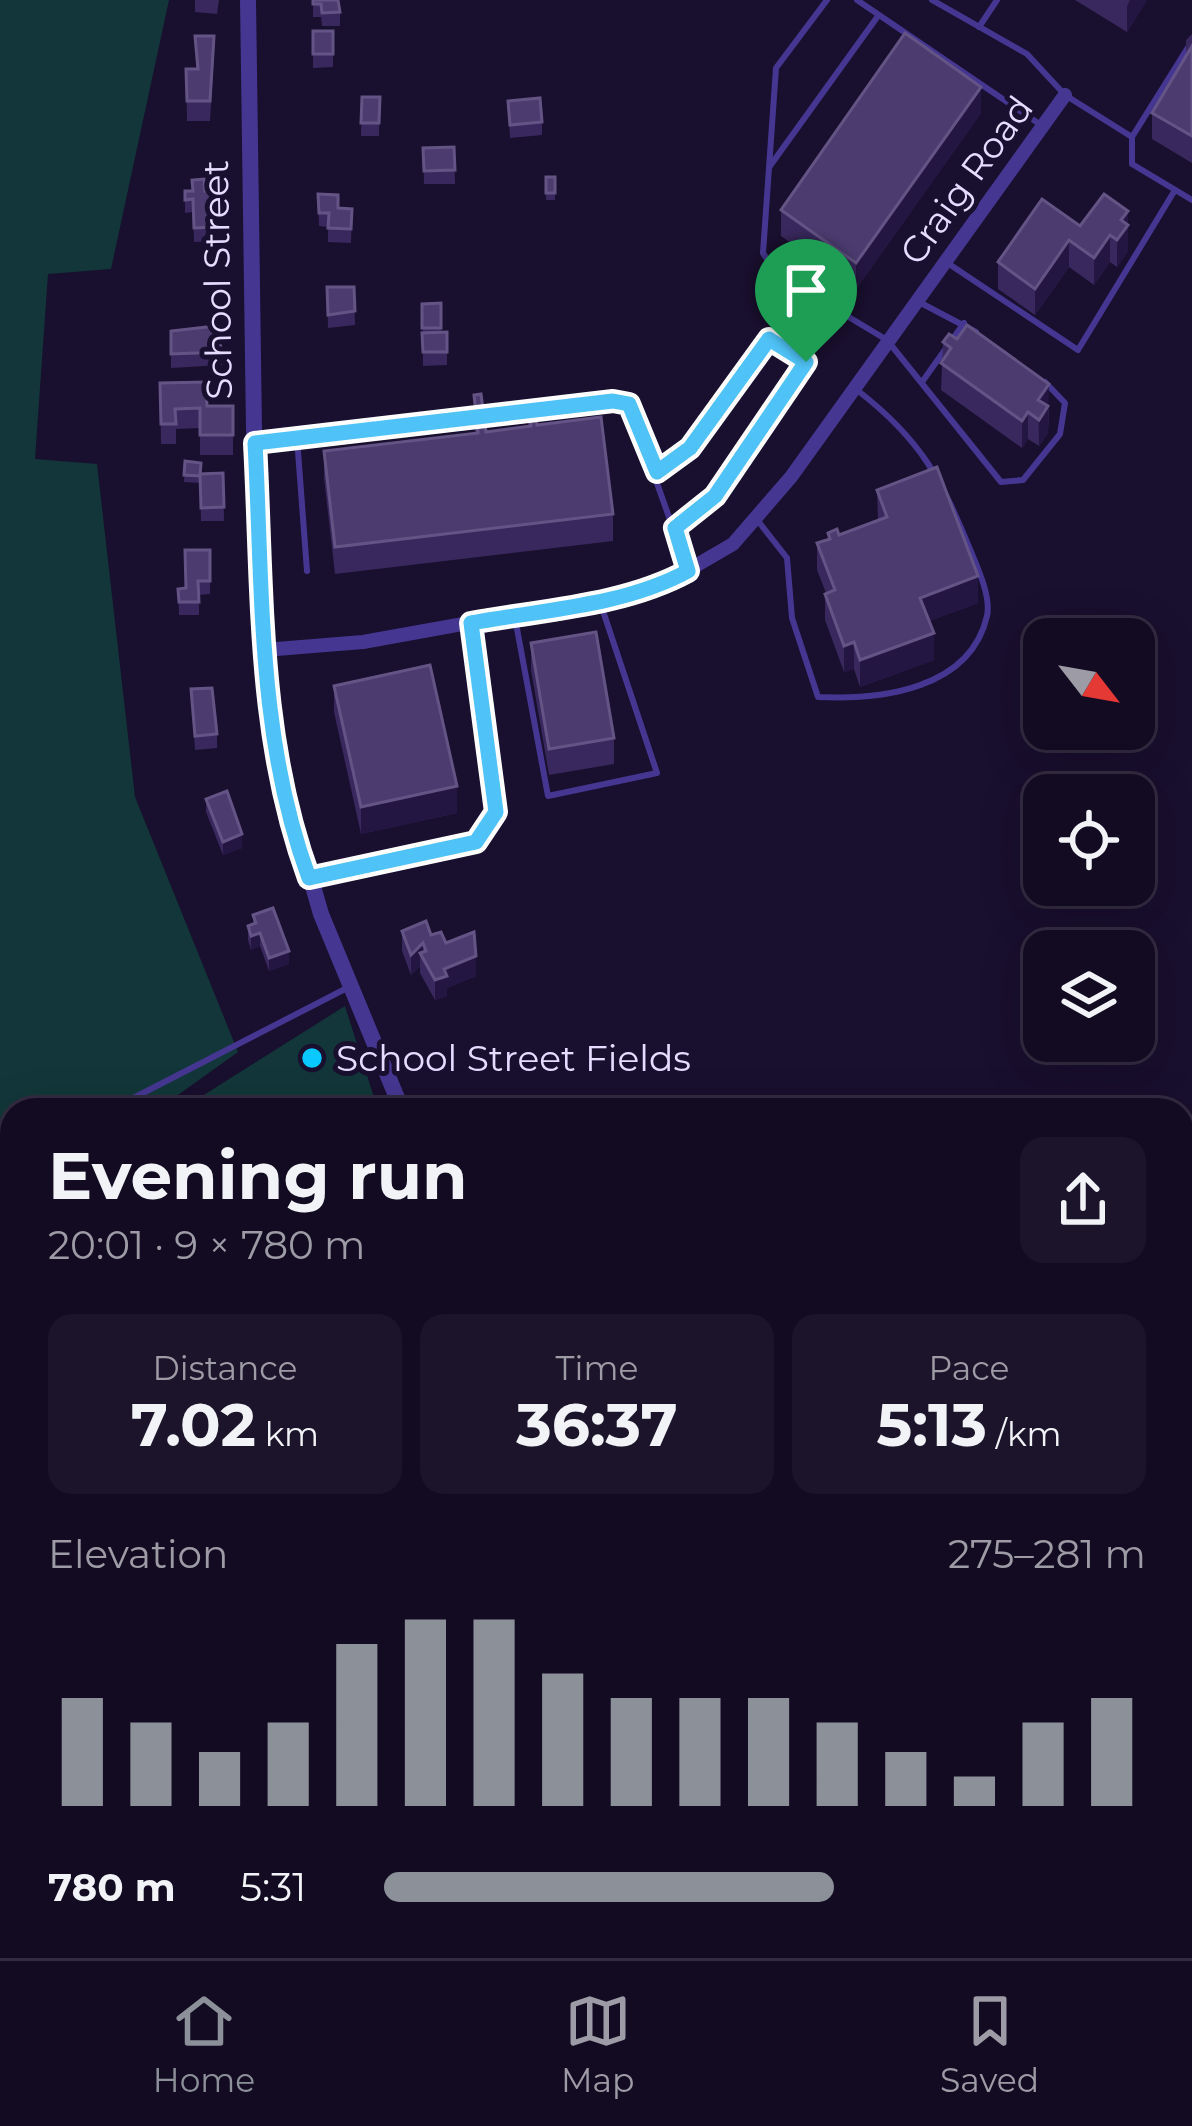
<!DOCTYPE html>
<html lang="en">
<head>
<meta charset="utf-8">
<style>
  body { margin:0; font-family:Montserrat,sans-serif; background:#1c142a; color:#f1f3f6; height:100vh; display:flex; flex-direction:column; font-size:45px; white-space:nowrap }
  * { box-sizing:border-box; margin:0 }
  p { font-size:39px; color:#9d9ba5 }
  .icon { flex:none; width:66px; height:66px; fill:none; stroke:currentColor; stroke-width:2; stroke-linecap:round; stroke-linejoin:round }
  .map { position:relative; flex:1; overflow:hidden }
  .details { position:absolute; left:0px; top:1098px; width:1194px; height:861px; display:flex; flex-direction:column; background:#130b22; border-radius:36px 36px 0 0; box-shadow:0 12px 48px #0002,0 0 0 3px #322b40 }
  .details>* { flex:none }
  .needle { width:78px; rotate:121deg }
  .controls { position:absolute; left:1023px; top:618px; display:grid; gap:24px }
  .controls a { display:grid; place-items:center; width:132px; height:132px; border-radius:24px; background:#130b22; box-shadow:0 12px 48px #0002,0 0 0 3px #322b40; font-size:60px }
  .pin { position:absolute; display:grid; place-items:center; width:102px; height:102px; color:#fff; margin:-123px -51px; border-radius:50% 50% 50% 0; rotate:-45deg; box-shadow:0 0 12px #0007 }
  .pin .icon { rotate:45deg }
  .round { display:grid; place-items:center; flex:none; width:126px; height:126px; border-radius:24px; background:#1c142a }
  .summary { display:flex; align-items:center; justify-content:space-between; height:204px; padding:0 48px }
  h1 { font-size:66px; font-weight:700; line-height:90px }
  .figures { display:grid; grid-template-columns:repeat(3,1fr); gap:18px; height:204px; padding:12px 48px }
  .figures div { display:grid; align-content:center; border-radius:24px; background:#1c142a; text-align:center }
  .figures b { font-size:60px; font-weight:700 }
  .figures small { font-size:33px; font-weight:400 }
  .figures p { font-size:33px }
  .chart { height:336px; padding:24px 48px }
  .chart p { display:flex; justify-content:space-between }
  .chart svg { width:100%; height:216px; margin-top:12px; stroke:#8c9099; stroke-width:6 }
  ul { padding:0 48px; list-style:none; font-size:39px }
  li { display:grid; grid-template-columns:192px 144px 1fr; align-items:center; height:90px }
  li i { height:30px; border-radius:15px; background:#8c9099 }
  .tab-bar { display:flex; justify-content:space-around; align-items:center; height:168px; border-top:3px solid #322b40; background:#130b22; font-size:33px; color:#9d9ba5 }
  .tab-bar a { display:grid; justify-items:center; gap:6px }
  .tab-bar .current { color:#8c9099 }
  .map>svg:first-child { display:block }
  .green { fill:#123639 }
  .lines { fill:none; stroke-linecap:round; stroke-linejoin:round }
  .service { stroke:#453791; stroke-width:6 }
  .minor { stroke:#453791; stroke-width:14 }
  .tertiary { stroke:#453791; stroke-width:16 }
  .trunk { stroke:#ec5ec9; stroke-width:21 }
  .wall { fill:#39285d }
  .shaded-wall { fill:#241643 }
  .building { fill:#4b3b6f; stroke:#645485; stroke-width:3 }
  .route-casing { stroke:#fff; stroke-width:24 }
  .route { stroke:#4fc3f7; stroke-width:15 }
  .poi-dot { fill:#09c8ff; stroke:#190f2e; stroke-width:4.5 }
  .labels { text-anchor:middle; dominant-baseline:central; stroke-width:10; stroke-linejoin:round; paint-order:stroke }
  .street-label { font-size:36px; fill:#e5ddff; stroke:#190f2e }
  .poi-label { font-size:36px; fill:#e5ddff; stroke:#190f2e; text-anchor:start }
</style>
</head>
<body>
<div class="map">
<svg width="1192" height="1958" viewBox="0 0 1192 1958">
  <rect width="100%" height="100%" fill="#190f2e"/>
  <!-- green -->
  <g class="green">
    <polygon points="0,0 169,0 111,269 48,274 35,459 97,464 135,797 238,1052 157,1110 12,1110 12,1213 2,1220 12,1215 12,1947 69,1947 56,1958 0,1958"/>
    <polygon points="345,1006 378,1110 180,1110"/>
    <polygon points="1192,1629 1192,1958 956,1958 964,1947 1182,1947 1182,1643"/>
    <polygon points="79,1947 609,1947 611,1958 65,1958"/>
  </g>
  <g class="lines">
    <!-- service -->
    <g class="service">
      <polyline points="827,0 776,68 763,253 777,274 887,340 1001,482 1023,480 1060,434 1065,403 1045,382"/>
      <polyline points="857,0 1041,125"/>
      <polyline points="932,0 1027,54 1065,95 1132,137 1192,41"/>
      <polyline points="979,27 997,0"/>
      <polyline points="1132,137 1132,164 1192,200"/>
      <polyline points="770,166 878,16"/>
      <polyline points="946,262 1078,350 1175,190"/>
      <polyline points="919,302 976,332"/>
      <polyline points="922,382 964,323"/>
      <polyline points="297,438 307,571"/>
      <polyline points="261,443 612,401 629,404 687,568"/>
      <polyline points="657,472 690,448 769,339 806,362 715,496 675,528"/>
      <path d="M758 521 787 558 792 618 818 697C880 700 970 690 987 616 991 598 979 571 972 554 941 479 923 441 857 390"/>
      <polyline points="515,618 548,796 657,773 600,602"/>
      <polyline points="315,877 476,842 496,812 471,626"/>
      <polyline points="110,1110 349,987"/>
      <polyline points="0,1124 12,1125"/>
    </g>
    <!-- minor -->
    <polyline class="minor" points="264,650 363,642 607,598 666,583 733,544 791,477 1065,95"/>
    <!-- tertiary -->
    <g class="tertiary">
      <polyline points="248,0 254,429 273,748 321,914 402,1110"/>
      <polyline points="618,1947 620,1958"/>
    </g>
    <!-- trunk -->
    <g class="trunk">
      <polyline points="1182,1474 1192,1460"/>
      <polyline points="1182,1551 1192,1537"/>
      <polyline points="835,1958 843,1947"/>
      <polyline points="889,1958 897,1947"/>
    </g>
  </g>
  <!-- wall -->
  <g class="wall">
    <polygon points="195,0 219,0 217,14 195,12"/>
    <polygon points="313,0 340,12 340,26 322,26 321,17 313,17"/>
    <polygon points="1075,0 1147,0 1127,32"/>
    <polygon points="313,31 333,31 333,67 313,68"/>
    <polygon points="1192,34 1192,163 1152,139 1152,113 1186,57 1186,40"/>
    <polygon points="195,36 214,56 210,121 187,121 186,69 196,69"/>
    <polygon points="362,97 380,97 379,136 361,136"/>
    <polygon points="508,101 542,122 542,135 510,138"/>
    <polygon points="981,113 856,289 781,236 781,210"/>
    <polygon points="454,147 455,184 424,184 423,148"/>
    <rect x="546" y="177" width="9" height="23"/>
    <polygon points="185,191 215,191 217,241 194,242 193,212 185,213"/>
    <polygon points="318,194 338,208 352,209 351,243 328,242 328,227 319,226"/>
    <polygon points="1128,211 1128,251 1117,267 1110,262 1094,285 1069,267 1035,315 998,289 998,262 1080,226"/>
    <polygon points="327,287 354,287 355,325 328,328"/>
    <polygon points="441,303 441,332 447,332 447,365 423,366 422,304"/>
    <polygon points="171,331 222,352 222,365 171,368"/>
    <polygon points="943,342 1049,410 1048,433 1039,446 1028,439 1022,448 941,390"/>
    <polygon points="160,383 207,406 233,406 233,455 200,455 200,428 176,429 176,444 161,444"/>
    <polygon points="474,395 486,432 528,427 528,401 537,425 613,514 613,541 335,574 324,478 324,451 475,433"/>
    <polygon points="185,461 201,474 223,473 224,521 201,521 200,483 184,482"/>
    <polygon points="877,490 978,603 929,621 934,660 860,687 854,669 844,672 825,620 825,594 826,593 817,570 817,543 828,539 828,533 839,535 878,521"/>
    <polygon points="210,550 210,594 199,595 199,615 179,615 178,589 186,588"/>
    <polygon points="531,643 614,738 614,764 549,775 531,670"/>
    <polygon points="334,686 457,813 361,834 334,712"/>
    <polygon points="191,689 217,734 217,748 195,750"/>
    <polygon points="206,799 242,848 223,855 206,812"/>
    <polygon points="253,915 289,964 269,971 260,946 251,950 248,940 248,926 253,924"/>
    <polygon points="402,931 431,935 446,943 476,976 447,988 447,996 435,1000 420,973 420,966 411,975 402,951"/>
  </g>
  <!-- shaded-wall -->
  <g class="shaded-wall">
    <polygon points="1130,0 1147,0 1127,32 1127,6"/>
    <polygon points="981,87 981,113 856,289 856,263"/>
    <polygon points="1128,211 1128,251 1117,267 1117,240 1121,220"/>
    <polygon points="1110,235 1110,262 1094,285 1094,258"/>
    <polygon points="1069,240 1069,267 1035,315 1035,289"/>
    <polygon points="1049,384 1048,433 1039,446 1038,400"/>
    <polygon points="1028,412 1028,439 1022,448 1022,421"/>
    <polygon points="978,576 978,603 920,624 920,598"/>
    <polygon points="934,633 934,660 860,687 860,660"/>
    <polygon points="854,642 854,669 844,672 844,646"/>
    <polygon points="457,786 457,813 361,834 361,807"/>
    <polygon points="242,834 242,848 223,855 223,842"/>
    <polygon points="260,933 260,946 251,950 251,936"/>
    <polygon points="423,943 423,958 420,953 420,966 411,975 411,955"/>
    <polygon points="289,951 289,964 269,971 269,958"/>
    <polygon points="476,956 476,976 447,988 447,996 435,1000 435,980 444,969"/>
  </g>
  <!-- building -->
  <g class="building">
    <polygon points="313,0 338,0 340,12 322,13 321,4 313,4"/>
    <rect x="313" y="31" width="20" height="23"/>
    <polygon points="905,33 981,87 856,263 781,210"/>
    <polygon points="195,36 214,36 210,101 187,101 186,69 198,69"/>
    <polygon points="1192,46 1192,136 1152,113"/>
    <polygon points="362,97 380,97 379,123 361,123"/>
    <polygon points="540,98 542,122 510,125 508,101"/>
    <polygon points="454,147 455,170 424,171 423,148"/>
    <rect x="546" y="177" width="9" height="16"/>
    <polygon points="204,179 205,191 215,191 217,227 194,228 193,199 185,200 185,191 193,191 192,180"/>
    <polygon points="318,194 338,195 338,208 352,209 351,229 328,228 329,213 319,213"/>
    <polygon points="1104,194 1128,211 1121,220 1128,225 1117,240 1110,235 1094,258 1069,240 1035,289 998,262 1042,199 1080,226"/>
    <polygon points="327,287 354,287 355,311 328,315"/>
    <polygon points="441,303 441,328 422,328 422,304"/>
    <polygon points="967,325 1049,384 1038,400 1048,406 1039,420 1028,412 1022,421 941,363 951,348 943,342 949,334 957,339"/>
    <polygon points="216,326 222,352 171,354 171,331"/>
    <polygon points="447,332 447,352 423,352 422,333"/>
    <polygon points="206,382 207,406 233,406 233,435 200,435 200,408 175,409 176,424 161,424 160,383"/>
    <polygon points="481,394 486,432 531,426 528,401 534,401 537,425 601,417 613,514 335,547 324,451 478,433 474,395"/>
    <polygon points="185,461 201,463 200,476 184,475"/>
    <polygon points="937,467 978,576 920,598 934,633 860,660 854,642 844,646 825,594 835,590 817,543 830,539 828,533 837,529 839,535 887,517 877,490"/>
    <polygon points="223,473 224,507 201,508 200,474"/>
    <polygon points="185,550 210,550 210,581 198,581 199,602 179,602 178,589 186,588"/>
    <polygon points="596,632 614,738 549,749 531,643"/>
    <polygon points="430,665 457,786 361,807 334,686"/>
    <polygon points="212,688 217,734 195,736 191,689"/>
    <polygon points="227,791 242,834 223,842 206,799"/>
    <polygon points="273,908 289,951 269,958 260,933 251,936 248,926 256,923 253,915"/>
    <polygon points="426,921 431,935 441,932 446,943 474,932 476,956 444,969 447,976 435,980 420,953 426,951 423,943 411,955 402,931"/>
  </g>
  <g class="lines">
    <!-- route casing -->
    <g class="route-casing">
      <path id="route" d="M769 339 806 362 715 496 675 528 688 571C624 606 542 610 471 623L496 812 476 842 309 878C257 737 263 591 255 443L613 401 629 404 657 472 690 448Z"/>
    </g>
    <!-- route -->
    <use href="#route" class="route"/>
  </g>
  <!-- markers -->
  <circle class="poi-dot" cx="312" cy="1058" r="12"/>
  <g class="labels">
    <!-- street labels -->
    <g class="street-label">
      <text transform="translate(966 180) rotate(-54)">Craig Road</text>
      <text transform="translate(217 280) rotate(-91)">School Street</text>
    </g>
    <!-- poi labels -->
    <g class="poi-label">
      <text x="336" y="1058">School Street Fields</text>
    </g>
  </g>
</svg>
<div class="controls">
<a><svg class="needle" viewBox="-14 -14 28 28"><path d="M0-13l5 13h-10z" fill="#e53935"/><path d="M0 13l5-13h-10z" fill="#9d9ba5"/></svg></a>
<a><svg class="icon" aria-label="locate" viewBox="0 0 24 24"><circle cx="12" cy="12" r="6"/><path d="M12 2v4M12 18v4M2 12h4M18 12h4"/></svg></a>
<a><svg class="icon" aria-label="layers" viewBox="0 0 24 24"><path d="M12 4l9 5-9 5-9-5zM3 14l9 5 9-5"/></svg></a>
</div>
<div class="pin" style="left:806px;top:362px;background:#1e9e55"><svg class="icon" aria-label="arrive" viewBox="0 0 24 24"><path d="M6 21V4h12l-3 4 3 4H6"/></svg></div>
<section class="details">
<div class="summary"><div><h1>Evening run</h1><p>20:01 · 9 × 780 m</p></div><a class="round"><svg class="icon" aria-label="share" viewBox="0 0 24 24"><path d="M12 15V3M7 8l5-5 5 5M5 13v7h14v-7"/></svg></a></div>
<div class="figures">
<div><p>Distance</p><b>7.02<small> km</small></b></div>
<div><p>Time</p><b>36:37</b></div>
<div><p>Pace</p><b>5:13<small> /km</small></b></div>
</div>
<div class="chart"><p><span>Elevation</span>275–281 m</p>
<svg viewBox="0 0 160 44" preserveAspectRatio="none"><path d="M5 44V22M15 44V27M25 44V33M35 44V27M45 44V11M55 44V6M65 44V6M75 44V17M85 44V22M95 44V22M105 44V22M115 44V27M125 44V33M135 44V38M145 44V27M155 44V22"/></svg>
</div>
<ul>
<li><b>780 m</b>5:31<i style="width:59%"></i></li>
</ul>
</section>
</div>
<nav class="tab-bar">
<a class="current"><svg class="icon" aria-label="home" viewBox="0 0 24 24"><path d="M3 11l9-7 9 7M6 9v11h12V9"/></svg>Home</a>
<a><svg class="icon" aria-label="map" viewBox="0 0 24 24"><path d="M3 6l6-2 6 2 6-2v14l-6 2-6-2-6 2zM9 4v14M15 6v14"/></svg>Map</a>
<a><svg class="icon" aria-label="saved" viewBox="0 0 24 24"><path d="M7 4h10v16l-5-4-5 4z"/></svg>Saved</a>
</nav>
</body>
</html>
